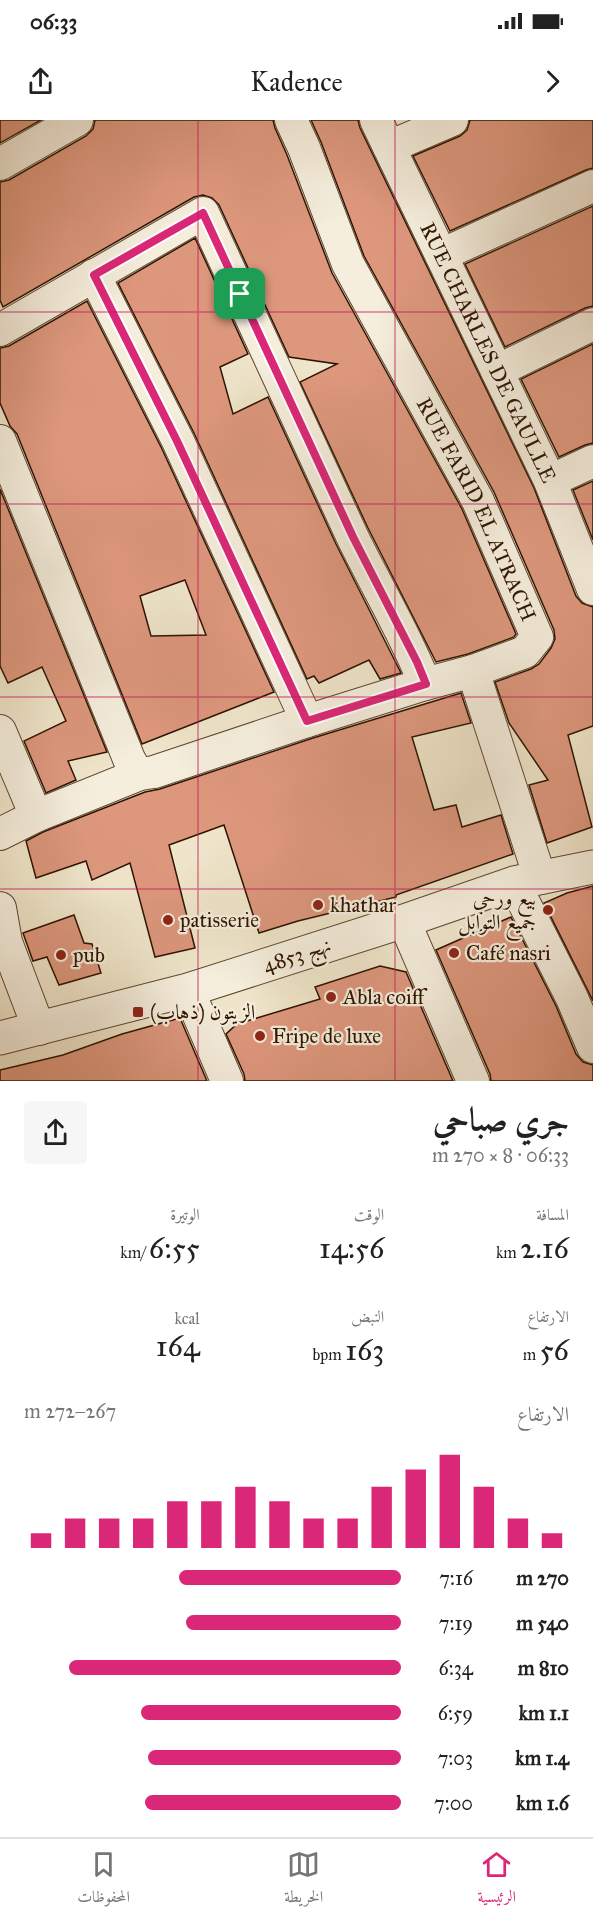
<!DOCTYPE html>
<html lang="ar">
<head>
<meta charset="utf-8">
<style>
  body { margin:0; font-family:"IM FELL Great Primer",Amiri,serif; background:#f6f6f6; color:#222; direction:rtl; height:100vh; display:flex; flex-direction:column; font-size:22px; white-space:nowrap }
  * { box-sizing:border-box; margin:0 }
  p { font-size:20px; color:#767676 }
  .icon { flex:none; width:33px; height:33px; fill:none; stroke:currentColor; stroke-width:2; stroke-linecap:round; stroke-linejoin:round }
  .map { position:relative; height:961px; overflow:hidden; direction:ltr }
  .panel { display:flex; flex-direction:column; background:#fff; flex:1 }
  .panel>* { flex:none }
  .pin { position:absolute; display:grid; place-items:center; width:51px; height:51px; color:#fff; margin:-26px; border-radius:12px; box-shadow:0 3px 9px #0006 }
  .round { display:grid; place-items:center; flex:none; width:63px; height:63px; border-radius:6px; background:#f6f6f6 }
  .summary { display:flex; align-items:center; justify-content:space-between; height:102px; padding:0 24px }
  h1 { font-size:33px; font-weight:600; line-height:45px }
  .stats { display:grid; grid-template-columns:repeat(3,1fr); gap:9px; height:102px; padding:6px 24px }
  .stats div { display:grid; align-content:center }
  .stats b { font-size:30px; font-weight:600 }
  .stats small { font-size:16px; font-weight:400 }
  .stats p { font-size:16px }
  .chart { height:168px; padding:12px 24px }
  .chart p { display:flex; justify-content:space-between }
  .chart svg { width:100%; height:108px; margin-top:6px; stroke:#db2777; stroke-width:6 }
  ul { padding:0 24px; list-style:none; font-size:20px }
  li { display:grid; grid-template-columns:96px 72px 1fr; align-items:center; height:45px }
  li i { height:15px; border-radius:8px; background:#db2777 }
  .status { display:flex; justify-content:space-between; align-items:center; height:42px; padding:0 30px; background:#fff; direction:ltr }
  .status svg { height:16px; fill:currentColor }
  header { display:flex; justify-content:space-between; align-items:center; height:78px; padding:0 24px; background:#fff; font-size:27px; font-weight:600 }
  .tab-bar { display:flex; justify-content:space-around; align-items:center; height:84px; border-top:2px solid #e0e0e0; background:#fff; font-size:16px; color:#767676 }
  .tab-bar a { display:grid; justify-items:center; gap:3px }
  .tab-bar .selected { color:#db2777 }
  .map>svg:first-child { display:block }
  .building { fill:#dd977d; stroke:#2e1400; stroke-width:1.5; fill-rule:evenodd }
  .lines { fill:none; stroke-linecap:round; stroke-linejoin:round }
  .minor-casing { stroke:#5e4832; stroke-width:34 }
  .tertiary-casing { stroke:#5e4832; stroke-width:35 }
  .minor { stroke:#f5eedd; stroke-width:32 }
  .tertiary { stroke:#f5eedd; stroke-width:33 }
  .route-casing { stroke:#fff; stroke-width:12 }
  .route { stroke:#db2777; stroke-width:8 }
  .grid { fill:none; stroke:#c2185b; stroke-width:1.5; stroke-opacity:0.55 }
  .poi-dot { fill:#8f2418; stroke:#f5eedd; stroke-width:2 }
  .labels { text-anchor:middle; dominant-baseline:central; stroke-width:4.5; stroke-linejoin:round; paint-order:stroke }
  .street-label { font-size:21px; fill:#2e1400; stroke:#f5eedd }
  .poi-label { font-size:21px; fill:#2e1400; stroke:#f5eedd; text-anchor:start }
</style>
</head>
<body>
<div class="status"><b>06:33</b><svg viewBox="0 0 49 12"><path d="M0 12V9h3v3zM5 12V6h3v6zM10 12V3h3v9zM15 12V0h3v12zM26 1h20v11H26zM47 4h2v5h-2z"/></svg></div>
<header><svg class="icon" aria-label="forward" viewBox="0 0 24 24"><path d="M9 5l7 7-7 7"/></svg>Kadence<svg class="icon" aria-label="share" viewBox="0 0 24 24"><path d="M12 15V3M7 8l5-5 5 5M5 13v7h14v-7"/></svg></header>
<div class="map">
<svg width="593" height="961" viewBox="0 0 593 961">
  <rect width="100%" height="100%" fill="#efe5ca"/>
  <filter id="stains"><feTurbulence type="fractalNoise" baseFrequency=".00333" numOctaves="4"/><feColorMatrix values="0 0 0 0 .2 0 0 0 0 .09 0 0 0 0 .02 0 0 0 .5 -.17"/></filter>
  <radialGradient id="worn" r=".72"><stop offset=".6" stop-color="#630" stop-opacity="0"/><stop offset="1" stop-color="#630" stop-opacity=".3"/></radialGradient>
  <!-- building -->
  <g class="building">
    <polygon points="0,0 41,0 0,23"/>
    <polygon points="95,0 273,0 275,8 287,35 332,153 462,389 516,514 514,517 468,534 436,542 368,408 300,262 337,244 289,237 219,85 212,78 203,75 194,77 3,187 0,180 0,62 9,60 86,16 93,9"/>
    <polygon points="311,0 358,0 360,8 534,368 576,476 582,483 593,487 593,606 568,615 592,707 547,723 529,665 548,660 509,603 495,562 531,549 539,544 551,528 555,519 554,510 494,372 364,136 321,22"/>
    <polygon points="470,0 593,0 593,48 586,50 450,111 413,36 460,16 467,10"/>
    <polygon points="593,86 593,186 585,188 505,227 465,144"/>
    <polygon points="195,118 248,234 220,247 233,294 268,277 336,424 401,553 380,559 369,540 319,563 314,556 307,559 194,313 118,163"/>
    <path d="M87 181 162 329 274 572 142 624 17 314 10 306 0 283V228L9 226ZM185 460 206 515 151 516 140 476Z"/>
    <polygon points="593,224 593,323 585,325 559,337 521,259"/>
    <polygon points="593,361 593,420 573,370"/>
    <polygon points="0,369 107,632 68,641 76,660 46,673 24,621 66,601 42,547 8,563 0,546"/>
    <polygon points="461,573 471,603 412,617 434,690 456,685 462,707 501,695 513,734 396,775 396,777 298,801 259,813 224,705 169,725 195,828 155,837 130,743 92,760 86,741 36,758 26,721 43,712 145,672 160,669 313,618"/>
    <polygon points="593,766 593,881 544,783 567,773"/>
    <polygon points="74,795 84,823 92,824 101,853 59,865 47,837 33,841 23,813"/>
    <polygon points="511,797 556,886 576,934 583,942 593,945 593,961 491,961 490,954 436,830"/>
    <polygon points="380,846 406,852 453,961 245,961 244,954 226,914 237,904 320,879 315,867"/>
    <polygon points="180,898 207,961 0,961 0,950 63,935 122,914"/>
  </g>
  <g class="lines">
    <!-- minor casing -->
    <g class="minor-casing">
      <g id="minor">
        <path id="s1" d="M291 0 304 28 348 144 478 381 537 517 525 532 473 551 540 758"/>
        <path id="s2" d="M376 0 550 361 593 469"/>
        <polyline points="389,27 452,0"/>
        <polyline points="0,44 77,0"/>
        <polyline points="441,135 593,66"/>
        <polyline points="94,155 178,321 307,601"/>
        <path d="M0 210 203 93C253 201 302 309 352 416 376 466 405 513 425 564L473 551"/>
        <polyline points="497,251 593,204"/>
        <polyline points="0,321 129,639 134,648 140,654"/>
        <polyline points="550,361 593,341"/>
        <polyline points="0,611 36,696 0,714"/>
        <polyline points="36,696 140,654 154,652 307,601 425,564"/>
        <polyline points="514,763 572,878 593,927"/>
        <polyline points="0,788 6,822 39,909"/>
        <polyline points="404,801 473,961"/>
        <polyline points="188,870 227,961"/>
      </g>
    </g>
    <!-- tertiary casing -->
    <g class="tertiary-casing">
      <polyline id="tertiary" points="0,918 188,870 404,801 514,763 593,747"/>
    </g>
    <!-- minor -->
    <use href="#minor" class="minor"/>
    <!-- tertiary -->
    <use href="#tertiary" class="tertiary"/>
  </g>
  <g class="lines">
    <!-- route casing -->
    <g class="route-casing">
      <polygon id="route" points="203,93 353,417 417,542 426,564 307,601 177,321 94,155"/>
    </g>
    <!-- route -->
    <use href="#route" class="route"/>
  </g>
  <!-- grid -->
  <path class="grid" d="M198 0V961M395 0V961M0 192H593M0 384H593M0 577H593M0 769H593"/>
  <!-- markers -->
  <g class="poi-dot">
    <circle cx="318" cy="785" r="6"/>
    <circle cx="548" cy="790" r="6"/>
    <circle cx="168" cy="800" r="6"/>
    <circle cx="454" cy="833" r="6"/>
    <circle cx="61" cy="835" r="6"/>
    <circle cx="331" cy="877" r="6"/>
    <rect x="132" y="886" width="12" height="12" rx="3"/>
    <circle cx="260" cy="916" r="6"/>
  </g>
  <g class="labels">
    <!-- street labels -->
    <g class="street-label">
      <text stroke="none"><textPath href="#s2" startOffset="258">RUE CHARLES DE GAULLE</textPath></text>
      <text stroke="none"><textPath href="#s1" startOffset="432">RUE FARID EL ATRACH</textPath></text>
      <text transform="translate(297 835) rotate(-18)">نهج 4853</text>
    </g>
    <!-- poi labels -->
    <g class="poi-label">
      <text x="536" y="778" text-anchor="end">بيع ورحي<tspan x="536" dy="24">جميع التوابل</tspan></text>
      <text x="330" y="785">khathar</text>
      <text x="180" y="800">patisserie</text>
      <text x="466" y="833">Café nasri</text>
      <text x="73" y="835">pub</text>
      <text x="343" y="877">Abla coiff</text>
      <text x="150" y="892">الزيتون (ذهاب)</text>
      <text x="272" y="916">Fripe de luxe</text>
    </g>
  </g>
  <rect width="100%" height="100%" filter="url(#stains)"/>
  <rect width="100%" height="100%" fill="url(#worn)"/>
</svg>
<div class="pin" style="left:240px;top:174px;background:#1e9e55"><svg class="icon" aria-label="arrive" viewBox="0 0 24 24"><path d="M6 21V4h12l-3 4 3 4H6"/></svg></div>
</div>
<section class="panel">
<div class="summary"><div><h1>جري صباحي</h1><p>06:33 · 8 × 270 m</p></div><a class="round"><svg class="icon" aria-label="share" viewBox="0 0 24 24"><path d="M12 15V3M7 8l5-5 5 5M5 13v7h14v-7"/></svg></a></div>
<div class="stats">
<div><p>المسافة</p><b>2.16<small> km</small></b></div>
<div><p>الوقت</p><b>14:56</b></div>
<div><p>الوتيرة</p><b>6:55<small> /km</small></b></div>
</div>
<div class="stats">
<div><p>الارتفاع</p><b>56<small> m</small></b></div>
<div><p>النبض</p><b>163<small> bpm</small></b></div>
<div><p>kcal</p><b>164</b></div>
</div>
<div class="chart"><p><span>الارتفاع</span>267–272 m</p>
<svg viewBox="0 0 160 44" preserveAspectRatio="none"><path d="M5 44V38M15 44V32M25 44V32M35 44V32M45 44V25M55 44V25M65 44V19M75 44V25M85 44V32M95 44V32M105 44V19M115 44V12M125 44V6M135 44V19M145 44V32M155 44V38"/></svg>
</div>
<ul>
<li><b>270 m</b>7:16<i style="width:59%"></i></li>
<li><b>540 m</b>7:19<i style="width:57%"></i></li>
<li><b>810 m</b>6:34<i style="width:88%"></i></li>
<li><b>1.1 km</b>6:59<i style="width:69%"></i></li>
<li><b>1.4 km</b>7:03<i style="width:67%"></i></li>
<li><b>1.6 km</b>7:00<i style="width:68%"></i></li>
</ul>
</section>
<nav class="tab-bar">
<a class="selected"><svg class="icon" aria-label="home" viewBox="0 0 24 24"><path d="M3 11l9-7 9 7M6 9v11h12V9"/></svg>الرئيسية</a>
<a><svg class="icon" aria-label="map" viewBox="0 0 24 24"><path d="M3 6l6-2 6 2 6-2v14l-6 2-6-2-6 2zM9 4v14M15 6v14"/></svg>الخريطة</a>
<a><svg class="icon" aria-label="saved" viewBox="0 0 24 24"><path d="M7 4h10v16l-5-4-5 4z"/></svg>المحفوظات</a>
</nav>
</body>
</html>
